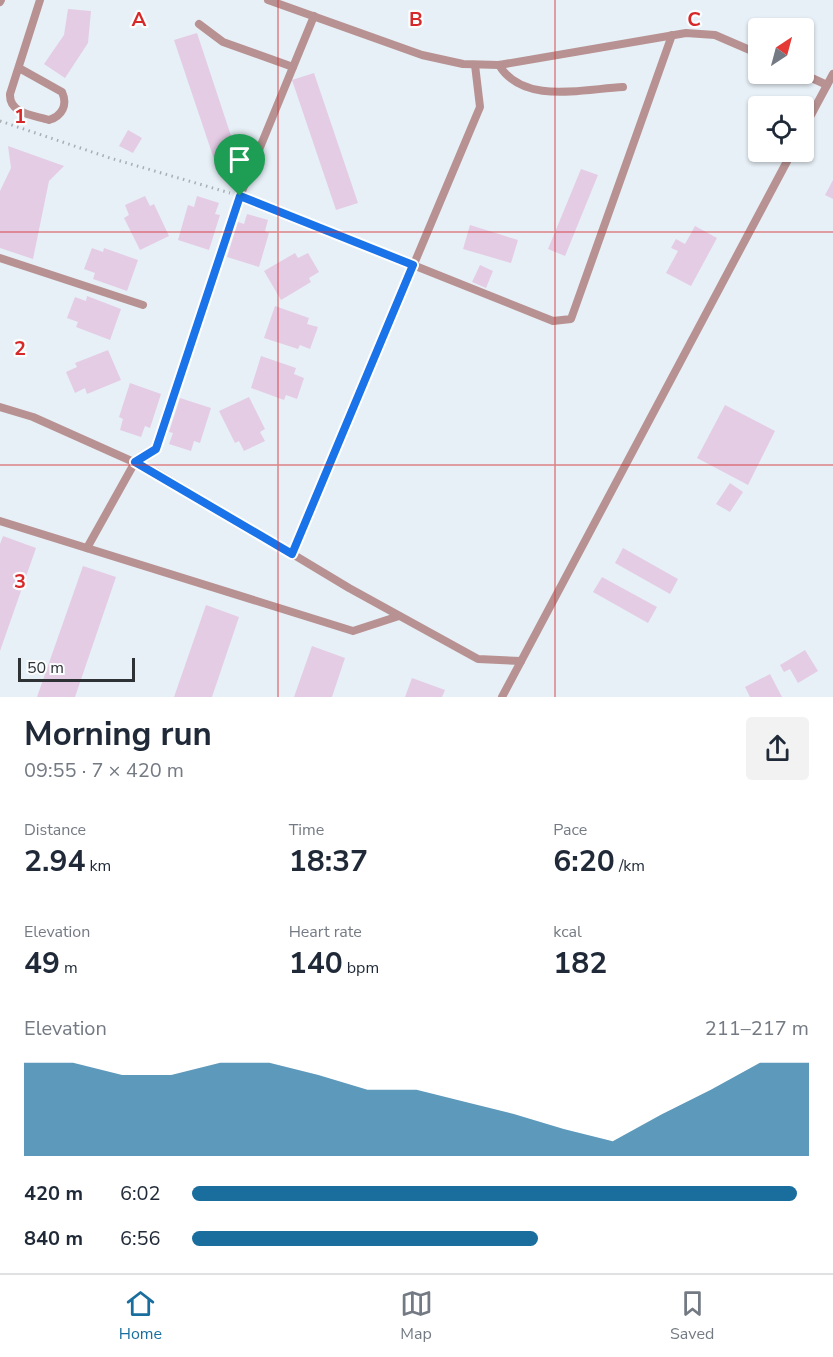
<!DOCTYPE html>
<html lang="en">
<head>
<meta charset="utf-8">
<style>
  body { margin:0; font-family:"Nunito Sans",sans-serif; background:#f2f2f3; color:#1f2937; height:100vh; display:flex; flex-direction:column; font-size:22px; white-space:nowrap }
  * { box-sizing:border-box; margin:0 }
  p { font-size:20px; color:#747a83 }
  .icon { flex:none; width:33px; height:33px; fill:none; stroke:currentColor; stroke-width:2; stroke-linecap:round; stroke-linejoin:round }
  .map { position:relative; height:697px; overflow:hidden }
  .side { display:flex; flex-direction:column; background:#fff; flex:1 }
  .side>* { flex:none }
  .needle { width:39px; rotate:36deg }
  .fabs { position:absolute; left:748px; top:18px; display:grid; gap:12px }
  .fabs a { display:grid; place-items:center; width:66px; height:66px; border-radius:6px; background:#fff; box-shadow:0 2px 4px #0004; font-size:30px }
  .scale { position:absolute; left:18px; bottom:15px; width:117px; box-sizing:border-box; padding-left:6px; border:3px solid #2e3234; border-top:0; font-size:16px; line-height:21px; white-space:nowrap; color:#2e3234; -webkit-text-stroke:4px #fafcfd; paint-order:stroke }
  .pin { position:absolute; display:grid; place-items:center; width:51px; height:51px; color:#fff; margin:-62px -26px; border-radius:50% 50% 50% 0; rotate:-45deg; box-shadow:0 0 6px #0007 }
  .pin .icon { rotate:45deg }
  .round { display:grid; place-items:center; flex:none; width:63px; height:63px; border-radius:6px; background:#f2f2f3 }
  .headline { display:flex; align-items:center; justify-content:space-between; height:102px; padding:0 24px }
  h1 { font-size:33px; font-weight:700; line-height:45px }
  .stats { display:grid; grid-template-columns:repeat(3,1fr); gap:9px; height:102px; padding:6px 24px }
  .stats div { display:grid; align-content:center }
  .stats b { font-size:30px; font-weight:700 }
  .stats small { font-size:16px; font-weight:400 }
  .stats p { font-size:16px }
  .chart { height:168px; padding:12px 24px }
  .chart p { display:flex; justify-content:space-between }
  .chart svg { width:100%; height:108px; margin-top:6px; fill:#196e9e; opacity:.7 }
  ul { padding:0 24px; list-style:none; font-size:20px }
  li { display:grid; grid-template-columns:96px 72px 1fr; align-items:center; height:45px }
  li i { height:15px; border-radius:8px; background:#196e9e }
  .dock { display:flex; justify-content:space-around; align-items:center; height:84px; border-top:2px solid #e0e1e3; background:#fff; font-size:16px; color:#747a83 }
  .dock a { display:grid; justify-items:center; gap:3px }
  .dock .selected { color:#196e9e }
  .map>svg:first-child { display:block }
  .building { fill:#e4cce5 }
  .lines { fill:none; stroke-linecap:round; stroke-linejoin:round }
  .path { stroke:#a8afb4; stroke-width:3; stroke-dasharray:1.5 4.5; stroke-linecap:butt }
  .lane { stroke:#b89292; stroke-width:8 }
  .route-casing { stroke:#fff; stroke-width:12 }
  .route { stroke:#1a73e8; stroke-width:8 }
  .grid { fill:none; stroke:#d62828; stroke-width:1.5; stroke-opacity:0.55 }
  .grid-label { font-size:20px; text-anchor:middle; font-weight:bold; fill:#d62828; stroke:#fafcfd; stroke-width:4.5; stroke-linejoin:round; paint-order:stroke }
</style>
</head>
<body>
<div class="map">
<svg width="833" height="697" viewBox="0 0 833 697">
  <rect width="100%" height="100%" fill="#e7f0f7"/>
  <!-- building -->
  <g class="building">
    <polygon points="68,9 91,11 88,43 65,78 44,64 64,35"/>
    <polygon points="197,33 240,163 218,171 174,40"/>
    <polygon points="314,73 358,203 336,210 292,80"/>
    <polygon points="128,130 142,138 133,153 119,146"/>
    <polygon points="8,146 64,166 49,181 33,259 0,248 0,191 11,168"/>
    <polygon points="581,169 598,175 565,256 548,249"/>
    <polygon points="833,180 833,199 825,195"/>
    <polygon points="145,196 150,206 154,204 169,236 140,250 124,218 129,215 125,205"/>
    <polygon points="197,196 219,203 215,214 220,215 209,250 178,240 188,205 194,207"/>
    <polygon points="247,214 268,220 265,231 269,233 259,267 227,257 238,222 244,224"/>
    <polygon points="470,225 518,240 511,263 463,249"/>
    <polygon points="695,226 717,238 691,286 666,273 678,251 671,248 676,239 685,244"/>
    <polygon points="92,248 103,252 104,248 138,260 127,291 93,279 95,273 84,269"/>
    <polygon points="295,253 298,258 308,253 319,272 309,278 311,282 281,300 264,271"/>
    <polygon points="480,265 493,271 486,288 472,282"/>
    <polygon points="87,296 121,309 110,340 76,327 78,322 67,318 75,297 86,301"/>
    <polygon points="275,306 309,318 307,324 318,327 310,349 300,345 298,349 264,338"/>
    <polygon points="108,350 121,380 87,394 85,388 75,393 66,372 77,367 75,363"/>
    <polygon points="261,356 296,368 294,374 304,378 297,399 286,395 284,400 251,388"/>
    <polygon points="130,383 161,394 150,428 145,426 141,437 120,430 123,419 119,417"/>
    <polygon points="249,397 265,429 260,432 265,441 244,451 239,441 235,443 219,411"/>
    <polygon points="180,398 211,408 200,443 194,441 191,451 169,444 173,433 169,432"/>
    <polygon points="725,405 775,431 748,485 697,458"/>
    <polygon points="730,483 743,492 730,512 716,504"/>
    <polygon points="3,536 36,548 0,651 0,544"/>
    <polygon points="623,548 678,579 670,594 615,563"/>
    <polygon points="83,566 116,577 75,697 37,697"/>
    <polygon points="602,577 657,607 648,623 593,592"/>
    <polygon points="206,605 239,617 212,697 174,697"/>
    <polygon points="312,646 345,658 332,697 294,697"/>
    <polygon points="805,650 818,671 798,683 790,669 784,672 780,665"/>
    <polygon points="770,674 782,697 750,697 745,687"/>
    <polygon points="412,678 445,690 442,697 405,697"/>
  </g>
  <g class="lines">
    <!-- path -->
    <g class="path">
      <polyline points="0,121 110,158 230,193"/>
      <polyline points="251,200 403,261"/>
    </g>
    <!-- lane -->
    <g class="lane">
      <polyline points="268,0 422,55 463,64 499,65 686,33 715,35 759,54"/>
      <polyline points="0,2 1,0"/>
      <polyline points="199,24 223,42 293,67"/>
      <path d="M499 65C523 105 583 89 623 87"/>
      <path d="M19 68 62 92C68 105 62 116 49 120 34 115 9 114 10 94L40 0"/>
      <polyline points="803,74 827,85"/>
      <polyline points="804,128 833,74"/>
      <polyline points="0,258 143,305"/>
      <polyline points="413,265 553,321 571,319 672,35"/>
      <polyline points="0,407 33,417 156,472 349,588 478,659 521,661"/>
      <polyline points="0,521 353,631 399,616"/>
      <polyline points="87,548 135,462 156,449 240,196 314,16"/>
      <polyline points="292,554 480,107 475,65"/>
      <polyline points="502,697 792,152"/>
    </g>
  </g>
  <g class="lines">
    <!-- route casing -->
    <g class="route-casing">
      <polygon id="route" points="240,196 413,265 292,554 135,462 156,449"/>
    </g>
    <!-- route -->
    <use href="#route" class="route"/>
  </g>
  <!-- grid -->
  <path class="grid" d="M278 0V697M555 0V697M0 232H833M0 465H833"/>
  <g class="grid-label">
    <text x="139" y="26">A</text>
    <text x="416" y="26">B</text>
    <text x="694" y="26">C</text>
    <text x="20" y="123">1</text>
    <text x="20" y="355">2</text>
    <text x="20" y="588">3</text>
  </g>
</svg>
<div class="fabs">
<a><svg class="needle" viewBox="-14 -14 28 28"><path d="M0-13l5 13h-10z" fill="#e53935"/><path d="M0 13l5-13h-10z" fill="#747a83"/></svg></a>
<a><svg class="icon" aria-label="locate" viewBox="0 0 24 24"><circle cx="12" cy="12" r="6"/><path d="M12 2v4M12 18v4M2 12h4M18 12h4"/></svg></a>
</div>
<div class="scale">50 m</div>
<div class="pin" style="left:240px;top:196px;background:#1e9e55"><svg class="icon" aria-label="arrive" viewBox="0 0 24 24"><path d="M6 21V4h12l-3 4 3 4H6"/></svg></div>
</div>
<section class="side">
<div class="headline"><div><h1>Morning run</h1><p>09:55 · 7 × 420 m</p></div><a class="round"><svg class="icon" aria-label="share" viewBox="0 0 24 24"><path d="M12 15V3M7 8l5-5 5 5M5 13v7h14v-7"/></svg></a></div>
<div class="stats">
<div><p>Distance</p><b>2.94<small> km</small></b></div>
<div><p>Time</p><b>18:37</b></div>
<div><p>Pace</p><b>6:20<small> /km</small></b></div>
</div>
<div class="stats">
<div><p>Elevation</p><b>49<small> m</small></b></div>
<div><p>Heart rate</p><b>140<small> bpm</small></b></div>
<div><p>kcal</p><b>182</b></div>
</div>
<div class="chart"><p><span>Elevation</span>211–217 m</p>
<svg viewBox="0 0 160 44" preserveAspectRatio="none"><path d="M0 44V6L10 6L20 11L30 11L40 6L50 6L60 11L70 17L80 17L90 22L100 27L110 33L120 38L130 27L140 17L150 6L160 6V44z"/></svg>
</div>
<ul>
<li><b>420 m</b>6:02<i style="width:98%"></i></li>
<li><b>840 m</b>6:56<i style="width:56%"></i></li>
</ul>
</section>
<nav class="dock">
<a class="selected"><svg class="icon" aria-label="home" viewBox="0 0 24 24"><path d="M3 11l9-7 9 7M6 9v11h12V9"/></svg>Home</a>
<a><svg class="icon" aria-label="map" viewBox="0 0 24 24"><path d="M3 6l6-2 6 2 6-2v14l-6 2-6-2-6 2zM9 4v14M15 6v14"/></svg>Map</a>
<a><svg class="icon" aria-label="saved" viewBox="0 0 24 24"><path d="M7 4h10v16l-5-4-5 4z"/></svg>Saved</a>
</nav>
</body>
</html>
